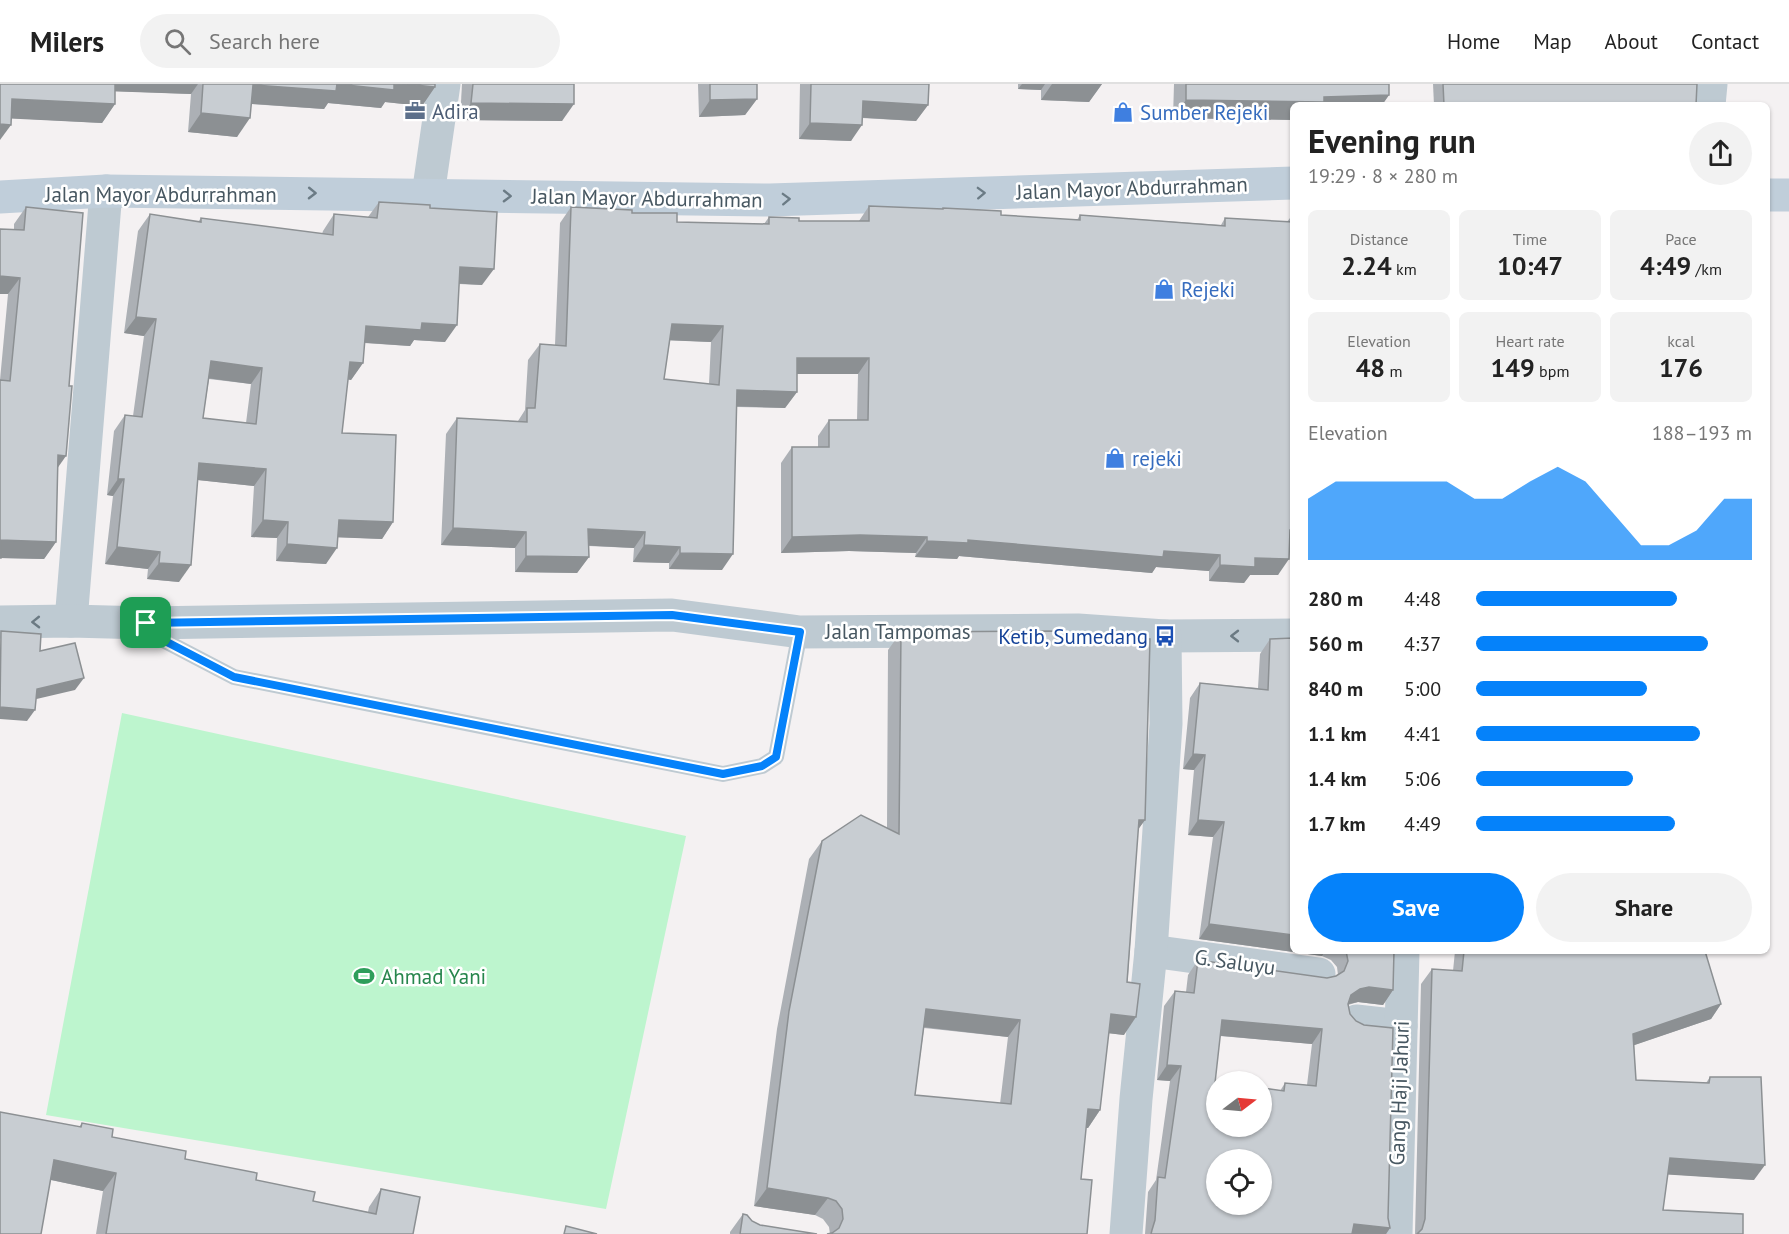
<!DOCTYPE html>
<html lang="en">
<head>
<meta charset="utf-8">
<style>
  body { margin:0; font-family:"PT Sans",sans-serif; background:#f2f2f2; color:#222; height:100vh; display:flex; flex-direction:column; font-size:22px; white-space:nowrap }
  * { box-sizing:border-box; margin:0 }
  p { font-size:20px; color:#767676 }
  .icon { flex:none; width:33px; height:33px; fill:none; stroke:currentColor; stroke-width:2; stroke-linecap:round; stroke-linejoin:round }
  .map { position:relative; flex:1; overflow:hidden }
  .drawer { position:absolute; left:1290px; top:18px; width:480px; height:852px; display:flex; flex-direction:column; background:#fff; border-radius:9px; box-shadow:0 2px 4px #0004 }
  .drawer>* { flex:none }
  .needle { width:39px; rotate:74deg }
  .buttons { position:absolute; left:1206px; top:987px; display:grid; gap:12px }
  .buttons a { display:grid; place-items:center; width:66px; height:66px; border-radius:50%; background:#fff; box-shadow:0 2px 4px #0004; font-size:30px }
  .pin { position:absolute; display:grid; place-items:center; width:51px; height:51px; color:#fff; margin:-26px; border-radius:12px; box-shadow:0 3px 9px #0006 }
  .round { display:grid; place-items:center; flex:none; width:63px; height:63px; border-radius:32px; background:#f2f2f2 }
  .headline { display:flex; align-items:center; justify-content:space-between; height:102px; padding:0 18px }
  h1 { font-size:33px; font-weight:700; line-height:45px }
  .stats { display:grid; grid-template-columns:repeat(3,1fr); gap:9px; height:102px; padding:6px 18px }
  .stats div { display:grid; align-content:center; border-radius:9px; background:#f2f2f2; text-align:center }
  .stats b { font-size:26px; font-weight:700 }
  .stats small { font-size:16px; font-weight:400 }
  .stats p { font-size:16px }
  .chart { height:168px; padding:12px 18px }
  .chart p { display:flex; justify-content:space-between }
  .chart svg { width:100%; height:108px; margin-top:6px; fill:#0582fa; opacity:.7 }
  .cta { display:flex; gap:12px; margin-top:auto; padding:12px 18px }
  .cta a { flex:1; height:69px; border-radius:36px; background:#0582fa; color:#fff; font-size:24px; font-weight:700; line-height:69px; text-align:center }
  .cta a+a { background:#f2f2f2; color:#222 }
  ul { padding:0 18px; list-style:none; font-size:20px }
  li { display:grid; grid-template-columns:96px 72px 1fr; align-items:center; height:45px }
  li i { height:15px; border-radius:8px; background:#0582fa }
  header { display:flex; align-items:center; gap:36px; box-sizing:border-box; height:84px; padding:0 30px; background:#fff; border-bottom:2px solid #e0e0e0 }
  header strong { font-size:28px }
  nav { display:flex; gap:33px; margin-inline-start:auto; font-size:21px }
  .search { width:420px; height:54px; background:#f2f2f2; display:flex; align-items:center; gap:15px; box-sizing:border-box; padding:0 21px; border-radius:33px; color:#767676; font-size:22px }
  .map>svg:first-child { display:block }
  .green { fill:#bdf5ce }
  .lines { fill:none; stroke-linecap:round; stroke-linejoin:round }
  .service { stroke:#becad2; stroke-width:16 }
  .minor { stroke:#becad2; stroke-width:33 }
  .tertiary { stroke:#becad2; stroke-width:33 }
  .secondary { stroke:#c0ceda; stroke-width:33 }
  .wall { fill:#acb0b5; fill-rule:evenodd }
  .shaded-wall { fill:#8c9093 }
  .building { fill:#c8cdd2; stroke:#8c9093; stroke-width:1.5; fill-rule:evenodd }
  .oneway { stroke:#6b7b85 }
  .oneway2 { stroke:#6b7a83 }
  .route-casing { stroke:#fff; stroke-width:12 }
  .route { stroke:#0582fa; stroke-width:8 }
  .labels { text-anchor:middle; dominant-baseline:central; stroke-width:5; stroke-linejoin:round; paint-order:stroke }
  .service-label { font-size:21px; fill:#4e5e75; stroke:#fff; text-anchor:start }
  .shop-label { font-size:21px; fill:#366cbe; stroke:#fff; text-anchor:start }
  .street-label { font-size:21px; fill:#475761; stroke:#fff }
  .transit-label { font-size:21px; fill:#164399; stroke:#fff; text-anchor:end }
  .leisure-label { font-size:21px; fill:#27864d; stroke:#fff; text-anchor:start }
</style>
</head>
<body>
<header>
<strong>Milers</strong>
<div class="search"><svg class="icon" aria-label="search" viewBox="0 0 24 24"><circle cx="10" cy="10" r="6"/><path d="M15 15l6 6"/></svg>Search here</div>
<nav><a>Home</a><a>Map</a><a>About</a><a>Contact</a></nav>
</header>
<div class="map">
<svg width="1789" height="1150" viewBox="0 0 1789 1150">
  <rect width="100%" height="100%" fill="#f4f1f2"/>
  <!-- green -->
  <polygon class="green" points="122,629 686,752 606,1125 46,1031"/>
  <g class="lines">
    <!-- service -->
    <polyline class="service" points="147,540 165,557 234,593 723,690 762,682 776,673 800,548"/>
    <!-- minor -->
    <g class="minor">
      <polyline points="428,111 444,0"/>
      <polyline points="71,537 106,107"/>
      <polyline points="1151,867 1319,890"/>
      <polyline points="1356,937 1401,942"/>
      <polyline points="1396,1150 1403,867"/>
    </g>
    <!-- tertiary -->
    <g class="tertiary">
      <polyline points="1709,21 1711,0"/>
      <polyline points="0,538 71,537 146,539 672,531 800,548 1078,546 1165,552 1293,551"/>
      <polyline points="1126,1150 1136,1015 1151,867 1166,640 1165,552"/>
    </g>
    <!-- secondary -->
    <g class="secondary">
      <polyline points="1767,111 1789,111"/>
      <polyline points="0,113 106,107 770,116 1293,99"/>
    </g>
  </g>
  <!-- wall -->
  <g class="wall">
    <polygon points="0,0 435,0 435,3 422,22 385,18 381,24 328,19 324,25 251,20 237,53 188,48 191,10 115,7 115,20 102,39 11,34"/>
    <polygon points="462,0 574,0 562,37 460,36"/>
    <polygon points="698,0 757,0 757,15 745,31 699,33"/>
    <polygon points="800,0 929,0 928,21 916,37 862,34 851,57 799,55"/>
    <polygon points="1018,0 1102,0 1089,18 1041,16 1041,6 1018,5"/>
    <polygon points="1174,0 1389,0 1389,11 1382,21 1293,21 1293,36 1173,34"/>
    <polygon points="1433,0 1697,0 1696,21 1434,21"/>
    <path d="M379 118 430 124 482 201 459 200 445 258 414 256 410 262 364 259 363 279 351 296 348 295 342 349 393 438 382 455 338 453 326 480 276 477 277 454 251 453 254 402 198 396 179 498 147 495 148 485 105 480 113 412 107 411 114 347 125 331 133 332 144 252 124 249 138 147 150 130 198 138 201 134 322 150 323 147 334 130 368 133ZM209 295 251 300 246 339 203 334Z"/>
    <path d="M869 122 942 125 943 124 1001 131 1077 136 1080 131 1221 141 1225 134 1287 138 1293 130V463H1289L1278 491H1250L1244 499 1209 497V487L1156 483 1152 489 959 472 957 475 915 473 916 469 849 467 781 469V379L792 363H818V352L829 336H857L858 290H797V308L785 324 737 323 722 486 669 485V479L633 478 634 464 589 462V473L577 489 515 488V464L441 461 446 350 457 334 518 337 525 326 528 276 540 260 555 261 560 139 571 123 632 129 677 138 764 140 769 133 799 137H859ZM670 256 711 258 709 300 664 295Z"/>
    <polygon points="26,123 57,384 56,458 44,475 1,474 0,296 8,210 0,210 0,145 14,146 14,140"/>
    <path d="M901 548 1055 552 1145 736 1138 745 1124 951 1108 949 1100 1026 1088 1044H1086L1081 1095 830 1150 829 1143 823 1135 815 1131 754 1122 777 945 809 775 822 757 887 744 888 566ZM924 944 1008 953 1000 1020 915 1011Z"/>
    <path d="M1270 555 1293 867H1394L1393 906 1383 921 1358 918 1348 921 1390 1144 1386 1150H1145L1148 1108 1156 1096 1170 997 1157 996 1164 922 1175 907 1186 908 1188 891 1198 876 1327 894 1338 891 1337 883 1331 876 1322 872 1199 855 1213 753 1188 751 1194 686 1183 685 1190 614 1200 599 1258 604 1260 570ZM1220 952 1312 960 1307 1001 1285 999 1280 1007 1215 999Z"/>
    <polygon points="1455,867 1705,867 1721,920 1711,935 1634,961 1636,996 1706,999 1710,993 1754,1096 1667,1090 1663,1126 1743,1150 1415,1150 1421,900 1432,885 1453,887"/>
    <polygon points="82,1039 112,1053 256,1096 313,1117 368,1128 369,1123 381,1105 413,1150 96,1150 103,1107 51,1096 0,1150"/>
    <polygon points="743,1130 752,1137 760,1141 817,1150 730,1150 730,1148"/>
  </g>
  <!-- shaded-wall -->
  <g class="shaded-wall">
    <polygon points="108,0 198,0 191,10 103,7"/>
    <polygon points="405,0 435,3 422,22 385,18 381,24 328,19 324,25 240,19 253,1"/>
    <polygon points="1022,0 1045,0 1041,6 1018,5"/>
    <polygon points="1052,0 1102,0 1089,18 1041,16"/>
    <polygon points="1389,11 1382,21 1293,21 1293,36 1173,34 1186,16 1324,13"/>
    <polygon points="12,15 115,20 102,39 0,34"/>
    <polygon points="757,15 745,31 699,33 710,16"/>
    <polygon points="863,17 928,21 916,37 851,33"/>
    <polygon points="471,19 574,20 562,37 460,36"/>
    <polygon points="201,29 250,34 237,53 188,48"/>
    <polygon points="810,39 862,41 851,57 799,55"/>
    <polygon points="0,40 11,41 0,56"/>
    <polygon points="460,183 494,185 482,201 449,199"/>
    <polygon points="0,192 20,194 8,210 0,210"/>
    <polygon points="136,233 156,235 144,252 124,249"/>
    <polygon points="422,239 457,241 445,258 414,256 410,262 354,258 366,242"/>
    <polygon points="672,240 723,242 711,258 660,256"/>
    <polygon points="797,274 869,274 858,290 786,290"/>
    <polygon points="211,277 262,284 251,300 199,293"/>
    <polygon points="350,278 363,279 351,296 339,294"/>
    <polygon points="737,306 797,308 785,324 726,322"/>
    <polygon points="58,371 66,372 54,389"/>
    <polygon points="199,379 266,385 254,402 188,395"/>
    <polygon points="118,395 124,395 113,412 107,411"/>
    <polygon points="263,436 288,438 277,454 251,453"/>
    <polygon points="339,436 393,438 382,455 328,453"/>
    <polygon points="453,444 526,448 515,464 441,461"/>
    <polygon points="588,445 645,448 634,464 577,461"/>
    <polygon points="1290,446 1293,446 1293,463 1278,463"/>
    <polygon points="860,451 927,453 916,469 849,467 781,469 792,453"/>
    <polygon points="1,456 56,458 44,475 0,474"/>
    <polygon points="968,456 1164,467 1220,471 1209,487 1156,483 1152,489 959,472 957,475 915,473 927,457"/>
    <polygon points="287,460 337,464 326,480 276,477"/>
    <polygon points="644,461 680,463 669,479 633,478"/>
    <polygon points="117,463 160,468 148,485 105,480"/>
    <polygon points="680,469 733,470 722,486 669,485"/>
    <polygon points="526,472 589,473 577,489 515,488"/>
    <polygon points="1255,474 1289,475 1278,491 1250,491 1244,499 1209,497 1220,481"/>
    <polygon points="159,479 191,481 179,498 147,495"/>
    <polygon points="84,594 75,606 28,617 37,605"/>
    <polygon points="0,623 35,626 27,637 0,635"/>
    <polygon points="1193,670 1205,671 1194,686 1183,685"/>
    <polygon points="1139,736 1145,736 1132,754"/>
    <polygon points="1198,736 1224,738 1213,753 1188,751"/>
    <polygon points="1209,840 1293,851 1293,867 1325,867 1322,872 1199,855"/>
    <polygon points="1369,903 1393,906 1383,921 1358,918 1349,920 1341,926 1351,911 1360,905"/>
    <polygon points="1721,920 1711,935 1623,965 1633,950"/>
    <polygon points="926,925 1020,936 1008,953 914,942"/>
    <polygon points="1111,930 1136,933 1124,951 1098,948"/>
    <polygon points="1222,936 1322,945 1312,960 1212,951"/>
    <polygon points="1167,981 1181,982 1170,997 1157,996"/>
    <polygon points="1088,1025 1100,1026 1088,1044 1075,1043"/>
    <polygon points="1670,1074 1765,1081 1754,1096 1659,1090"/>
    <polygon points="54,1076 116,1089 103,1107 42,1094"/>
    <polygon points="767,1104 828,1114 815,1131 754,1122"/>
    <polygon points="1354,1140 1390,1144 1386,1150 1347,1150"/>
  </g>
  <!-- building -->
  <g class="building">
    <polygon points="0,0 115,0 115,20 12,15 11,41 0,40"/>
    <polygon points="203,0 394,0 394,6 337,0 336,7 253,1 250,34 201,29"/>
    <polygon points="405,0 435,0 435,3"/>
    <polygon points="473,0 574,0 574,20 471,19"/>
    <polygon points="710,0 757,0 757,15 710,16"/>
    <polygon points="811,0 929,0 928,21 863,17 862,41 810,39"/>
    <polygon points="1186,0 1389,0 1389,11 1324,13 1324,18 1186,16"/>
    <polygon points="1443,0 1697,0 1696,21 1559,20 1559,21 1499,21 1499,20 1444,21"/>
    <path d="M379 118 430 121V124L497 128 494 185 460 183 457 241 422 239 421 246 366 242 363 279 350 278 342 349 396 351 393 438 339 436 337 464 287 460 288 438 263 436 266 385 199 379 191 481 159 479 160 468 117 463 124 395H118L125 331 142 333 156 235 136 233 150 130 201 138V134L333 151 334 130 377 134ZM211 277 262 284 256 340 203 334Z"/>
    <path d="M869 122 943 125V124L1001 127V131L1080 136V131L1225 142V134L1293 138V446H1290L1289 475 1255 474V483L1220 481V471L1164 467 1163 473 968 456V459L927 457V453L860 451 792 453V363H829V336H868L869 274H797V308L737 306 733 470 680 469V463L644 461 645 448 588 445 589 473 526 472V448L453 444 457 334 527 338V324H535L540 260 566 262 571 123 632 126V129H677V138L769 140V133L799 134V137H869ZM672 240 723 242 719 301 664 295Z"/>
    <polygon points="26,123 83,129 69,302 72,302 66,372 58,371 56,458 1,456 1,474 0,474 0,296 10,297 20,194 0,192 0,145 24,146"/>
    <polygon points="1,547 41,550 40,567 75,559 84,594 37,605 35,626 0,623"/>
    <path d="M1055 547V552L1150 555 1145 736H1139L1127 898 1140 900 1136 933 1111 930 1100 1026 1088 1025 1081 1095 1092 1096 1087 1150H827L832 1149 839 1144 843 1135 842 1125 836 1117 828 1114 767 1104 789 927 822 757 861 731 899 750 901 548ZM926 925 1020 936 1011 1020 915 1011Z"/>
    <polygon points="1293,554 1293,851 1209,840 1224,738 1198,736 1205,671 1193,670 1200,599 1268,606 1270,555"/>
    <path d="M1346 867H1394L1393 906 1369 903 1360 905 1351 911 1348 920 1350 930 1356 937 1364 941 1393 944 1388 1134 1390 1144 1354 1140 1352 1150H1151L1152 1146 1155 1136 1158 1093 1165 1094 1181 982 1167 981 1175 907 1194 909 1198 876 1327 894 1336 892 1344 887 1348 877ZM1222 936 1322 945 1316 1002 1285 999 1284 1007 1262 1004V1042H1216V999H1215ZM1216 1076H1262V1120H1216Z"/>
    <polygon points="1464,867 1705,867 1721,920 1633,950 1636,996 1709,999 1710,993 1761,993 1765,1081 1670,1074 1663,1126 1743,1130 1743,1150 1417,1150 1422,1145 1425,1135 1432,885 1462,887"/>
    <polygon points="0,1028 81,1043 82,1039 113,1045 112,1053 186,1067 185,1075 257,1089 256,1096 315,1108 313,1117 376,1130 381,1105 420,1113 413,1150 106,1150 116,1089 54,1076 41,1150 0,1150"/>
    <polygon points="743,1130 747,1131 752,1137 760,1141 817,1150 740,1150"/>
    <polygon points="566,1142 597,1150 564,1150"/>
  </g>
  <!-- one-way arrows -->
  <defs><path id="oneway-chevron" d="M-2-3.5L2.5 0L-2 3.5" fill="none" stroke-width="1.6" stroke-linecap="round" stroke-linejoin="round" transform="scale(1.5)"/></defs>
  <g class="oneway">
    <use href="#oneway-chevron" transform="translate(312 109) rotate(1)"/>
    <use href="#oneway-chevron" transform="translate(981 109) rotate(-2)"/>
    <use href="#oneway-chevron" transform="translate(507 112) rotate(1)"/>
    <use href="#oneway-chevron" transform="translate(786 115) rotate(-2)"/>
  </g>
  <g class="oneway2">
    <use href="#oneway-chevron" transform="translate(36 538) rotate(179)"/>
    <use href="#oneway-chevron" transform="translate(1235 552) rotate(180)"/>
  </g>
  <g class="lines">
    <!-- route casing -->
    <g class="route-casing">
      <polygon id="route" points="672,531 800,548 776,673 762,682 723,690 234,593 165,557 146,539"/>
    </g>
    <!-- route -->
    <use href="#route" class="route"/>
  </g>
  <!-- icons -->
  <defs>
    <g id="office-bare" transform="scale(1.62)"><path d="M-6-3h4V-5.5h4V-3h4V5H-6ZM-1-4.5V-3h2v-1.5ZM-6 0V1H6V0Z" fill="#5c6f8a" stroke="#fff" stroke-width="2.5" paint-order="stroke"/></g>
    <g id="shop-bare" transform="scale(1.62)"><path d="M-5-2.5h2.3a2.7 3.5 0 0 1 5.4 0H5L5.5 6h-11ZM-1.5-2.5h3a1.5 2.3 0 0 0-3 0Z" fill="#3f7fe0" stroke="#fff" stroke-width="2.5" paint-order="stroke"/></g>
    <g id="bus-bare" transform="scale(1.62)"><path d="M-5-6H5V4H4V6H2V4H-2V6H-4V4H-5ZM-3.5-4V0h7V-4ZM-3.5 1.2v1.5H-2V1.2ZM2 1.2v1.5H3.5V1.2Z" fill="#1a4fb4" stroke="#fff" stroke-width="2.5" paint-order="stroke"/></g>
    <g id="stadium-bare" transform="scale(1.62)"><path d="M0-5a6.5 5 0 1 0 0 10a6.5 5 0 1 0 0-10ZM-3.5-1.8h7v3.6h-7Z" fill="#2e9e5b" stroke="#fff" stroke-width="2.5" paint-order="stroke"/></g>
  </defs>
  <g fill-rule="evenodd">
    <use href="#office-bare" x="415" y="27"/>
    <use href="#shop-bare" x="1123" y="28"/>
    <use href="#shop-bare" x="1164" y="205"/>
    <use href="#shop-bare" x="1115" y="374"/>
    <use href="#bus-bare" x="1165" y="552"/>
    <use href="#stadium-bare" x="364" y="892"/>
  </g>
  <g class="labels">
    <!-- service labels -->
    <g class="service-label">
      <text x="432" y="27">Adira</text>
    </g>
    <!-- shop labels -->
    <g class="shop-label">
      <text x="1140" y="28">Sumber Rejeki</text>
      <text x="1181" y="205">Rejeki</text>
      <text x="1132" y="374">rejeki</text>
    </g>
    <!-- street labels -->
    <g class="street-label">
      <text transform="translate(1132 104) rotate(-2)">Jalan Mayor Abdurrahman</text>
      <text x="161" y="110">Jalan Mayor Abdurrahman</text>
      <text transform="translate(647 114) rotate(1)">Jalan Mayor Abdurrahman</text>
      <text x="898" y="547">Jalan Tampomas</text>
      <text transform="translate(1235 878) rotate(8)">G. Saluyu</text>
      <text transform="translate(1399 1009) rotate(-88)">Gang Haji Jahuri</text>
    </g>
    <!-- transit labels -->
    <g class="transit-label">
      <text x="1148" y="552">Ketib, Sumedang</text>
    </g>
    <!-- leisure labels -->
    <g class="leisure-label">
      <text x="381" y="892">Ahmad Yani</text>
    </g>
  </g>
</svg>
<div class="buttons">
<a><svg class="needle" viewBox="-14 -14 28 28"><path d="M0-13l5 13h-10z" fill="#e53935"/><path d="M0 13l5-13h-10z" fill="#767676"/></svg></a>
<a><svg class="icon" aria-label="locate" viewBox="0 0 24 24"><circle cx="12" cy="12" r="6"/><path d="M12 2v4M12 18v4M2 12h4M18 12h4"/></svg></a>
</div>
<div class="pin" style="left:146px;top:539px;background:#1e9e55"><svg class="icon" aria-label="arrive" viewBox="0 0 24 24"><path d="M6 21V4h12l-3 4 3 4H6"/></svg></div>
<section class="drawer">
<div class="headline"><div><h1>Evening run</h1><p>19:29 · 8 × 280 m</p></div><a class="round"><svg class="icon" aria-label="share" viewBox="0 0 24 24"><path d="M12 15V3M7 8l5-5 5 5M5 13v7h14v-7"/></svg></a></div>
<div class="stats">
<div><p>Distance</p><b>2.24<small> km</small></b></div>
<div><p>Time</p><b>10:47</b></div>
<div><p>Pace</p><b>4:49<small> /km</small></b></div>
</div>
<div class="stats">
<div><p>Elevation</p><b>48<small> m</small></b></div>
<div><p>Heart rate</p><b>149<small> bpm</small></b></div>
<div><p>kcal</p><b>176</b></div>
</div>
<div class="chart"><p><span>Elevation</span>188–193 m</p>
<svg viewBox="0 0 160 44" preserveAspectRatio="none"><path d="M0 44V19L10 12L20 12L30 12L40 12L50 12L60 19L70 19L80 12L90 6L100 12L110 25L120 38L130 38L140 32L150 19L160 19V44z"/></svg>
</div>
<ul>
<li><b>280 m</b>4:48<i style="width:73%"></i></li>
<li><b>560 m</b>4:37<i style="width:84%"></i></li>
<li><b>840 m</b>5:00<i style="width:62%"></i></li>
<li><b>1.1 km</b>4:41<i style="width:81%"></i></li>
<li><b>1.4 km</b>5:06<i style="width:57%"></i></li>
<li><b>1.7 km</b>4:49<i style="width:72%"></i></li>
</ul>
<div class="cta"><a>Save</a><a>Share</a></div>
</section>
</div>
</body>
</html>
